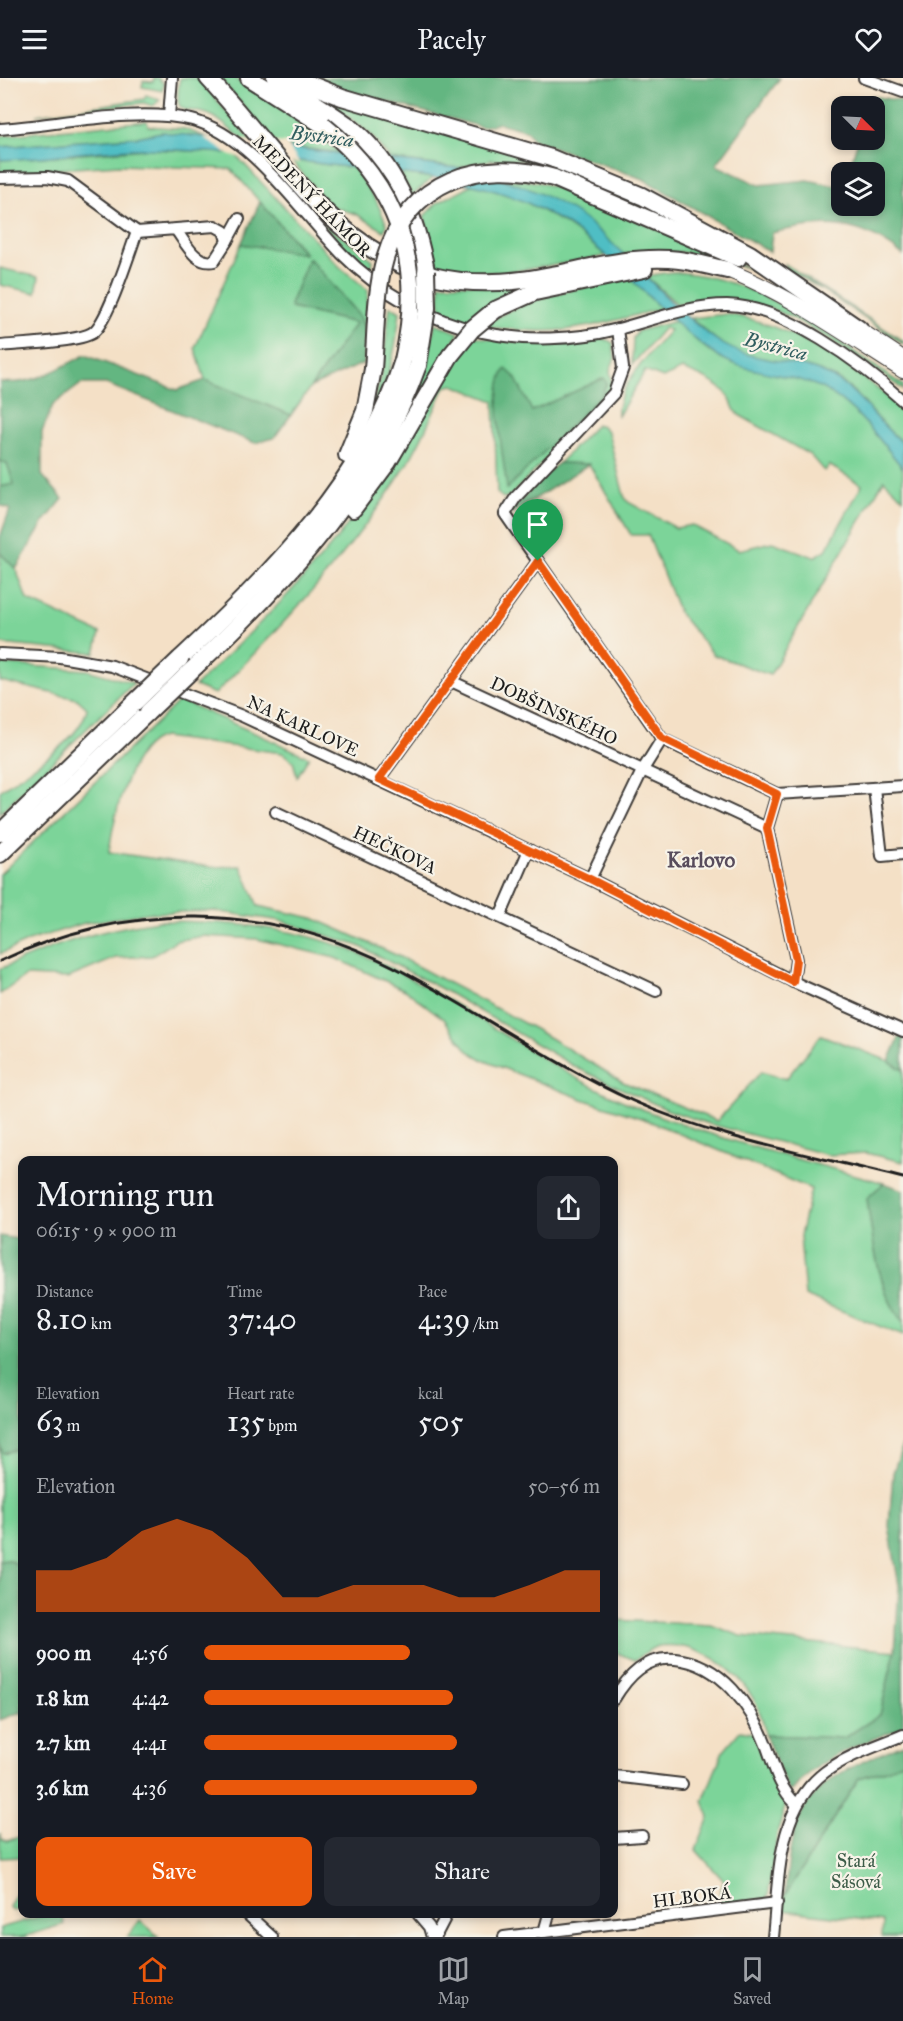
<!DOCTYPE html>
<html lang="en">
<head>
<meta charset="utf-8">
<style>
  body { margin:0; font-family:"IM FELL Great Primer",serif; background:#242831; color:#f1f3f6; height:100vh; display:flex; flex-direction:column; font-size:22px; white-space:nowrap }
  * { box-sizing:border-box; margin:0 }
  p { font-size:20px; color:#9ea1a6 }
  .icon { flex:none; width:33px; height:33px; fill:none; stroke:currentColor; stroke-width:2; stroke-linecap:round; stroke-linejoin:round }
  .map { position:relative; flex:1; overflow:hidden }
  .panel { position:absolute; left:18px; top:1078px; width:600px; height:762px; display:flex; flex-direction:column; background:#171b24; border-radius:12px; box-shadow:0 3px 9px #0003 }
  .panel>* { flex:none }
  .needle { width:39px; rotate:114deg }
  .controls { position:absolute; left:831px; top:18px; display:grid; gap:12px }
  .controls a { display:grid; place-items:center; width:54px; height:54px; border-radius:12px; background:#171b24; box-shadow:0 3px 9px #0003; font-size:30px }
  .pin { position:absolute; display:grid; place-items:center; width:51px; height:51px; color:#fff; margin:-62px -26px; border-radius:50% 50% 50% 0; rotate:-45deg; box-shadow:0 0 6px #0007 }
  .pin .icon { rotate:45deg }
  .round { display:grid; place-items:center; flex:none; width:63px; height:63px; border-radius:12px; background:#242831 }
  .summary { display:flex; align-items:center; justify-content:space-between; height:102px; padding:0 18px }
  h1 { font-size:33px; font-weight:600; line-height:45px }
  .figures { display:grid; grid-template-columns:repeat(3,1fr); gap:9px; height:102px; padding:6px 18px }
  .figures div { display:grid; align-content:center }
  .figures b { font-size:30px; font-weight:600 }
  .figures small { font-size:16px; font-weight:400 }
  .figures p { font-size:16px }
  .chart { height:168px; padding:12px 18px }
  .chart p { display:flex; justify-content:space-between }
  .chart svg { width:100%; height:108px; margin-top:6px; fill:#ea580c; opacity:.7 }
  .cta { display:flex; gap:12px; margin-top:auto; padding:12px 18px }
  .cta a { flex:1; height:69px; border-radius:12px; background:#ea580c; color:#fff; font-size:24px; font-weight:600; line-height:69px; text-align:center }
  .cta a+a { background:#242831; color:#f1f3f6 }
  ul { padding:0 18px; list-style:none; font-size:20px }
  li { display:grid; grid-template-columns:96px 72px 1fr; align-items:center; height:45px }
  li i { height:15px; border-radius:8px; background:#ea580c }
  header { display:flex; justify-content:space-between; align-items:center; height:78px; padding:0 18px; background:#171b24; font-size:27px; font-weight:600 }
  .tabs { display:flex; justify-content:space-around; align-items:center; height:84px; border-top:2px solid #363941; background:#171b24; font-size:16px; color:#9ea1a6 }
  .tabs a { display:grid; justify-items:center; gap:3px }
  .tabs .active { color:#ea580c }
  .map>svg:first-child { display:block }
  .green { fill:#7bd499; stroke:#4c785a; stroke-width:1.5 }
  .forest { fill:#64b681; stroke:#40694e; stroke-width:1.5 }
  .water { fill:#4fbec4; stroke:#366d70; stroke-width:1.5 }
  .pier { fill:#f4e0c6 }
  .lines { fill:none; stroke-linecap:round; stroke-linejoin:round }
  .minor-casing { stroke:#3c3936; stroke-width:14 }
  .major-casing { stroke:#3c3936; stroke-width:16 }
  .highway-casing { stroke:#3c3936; stroke-width:20 }
  .minor { stroke:#fff; stroke-width:10 }
  .major { stroke:#fff; stroke-width:14 }
  .highway { stroke:#fff; stroke-width:16 }
  .rail { stroke:#1c1c1c; stroke-width:3 }
  .highway-bridge-casing { stroke:#3c3936; stroke-width:20; stroke-linecap:butt }
  .highway-bridge { stroke:#fff; stroke-width:16 }
  .route-casing { stroke:#fff; stroke-width:12 }
  .route { stroke:#ea580c; stroke-width:8 }
  .labels { text-anchor:middle; dominant-baseline:central; stroke-width:4.5; stroke-linejoin:round; paint-order:stroke }
  .street-label { font-size:18px; fill:#1c1c1c; stroke:#f7f3e8 }
  .park-label { font-size:18px; fill:#3d5c48; stroke:#f7f3e8 }
  .water-label { font-size:20px; font-style:italic; fill:#305d5f; stroke:#f7f3e8 }
  .quarter-label { font-size:21px; font-weight:bold; fill:#584c5c; stroke:#f7f3e8 }
</style>
</head>
<body>
<header><svg class="icon" aria-label="menu" viewBox="0 0 24 24"><path d="M4 6h16M4 12h16M4 18h16"/></svg>Pacely<svg class="icon" aria-label="heart" viewBox="0 0 24 24"><path d="M12 20l-8-8c-3-5 5-10 8-4 3-6 11-1 8 4z"/></svg></header>
<div class="map">
<svg width="903" height="1859" viewBox="0 0 903 1859">
  <rect width="100%" height="100%" fill="#f7f3e8"/>
  <filter id="ink" filterUnits="userSpaceOnUse"><feTurbulence type="fractalNoise" baseFrequency=".0167" numOctaves="2"/><feDisplacementMap in="SourceGraphic" scale="12" xChannelSelector="R" yChannelSelector="G"/><feConvolveMatrix kernelMatrix="1 2 1 2 8 2 1 2 1" color-interpolation-filters="sRGB"/></filter>
  <filter id="wash" filterUnits="userSpaceOnUse"><feTurbulence type="fractalNoise" baseFrequency=".008" numOctaves="4" result="noise"/><feDisplacementMap in="SourceGraphic" scale="24" xChannelSelector="R" yChannelSelector="G"/><feGaussianBlur stdDeviation="1.35" result="paint"/><feColorMatrix in="noise" values="0 0 0 0 0 0 0 0 0 0 0 0 0 0 0 0 0 1.4 0 .05"/><feComposite in="paint" operator="in"/></filter>
  <g filter="url(#wash)">
    <rect width="100%" height="100%" fill="#f4e0c6"/>
    <!-- green -->
    <g class="green">
      <polygon points="154,0 158,0 164,6 162,13 142,9 143,3 153,4"/>
      <path d="M180 0H198L318 141 373 182 371 193 334 159 239 58C230 52 219 41 212 38 186 26 172 44 180 0Z"/>
      <polygon points="219,0 234,0 289,34 341,75 277,67"/>
      <polygon points="146,17 160,22 153,28 144,25 36,37 144,21"/>
      <path d="M320 17C430 50 547 76 648 130L574 98 525 83 491 82 458 90 390 81 370 56Z"/>
      <polygon points="147,43 148,48 185,51 214,62 162,54 137,59 0,69 0,58"/>
      <polygon points="147,71 234,75 340,189 368,212 365,254 360,239 309,180 290,227 291,230 356,245 291,337 205,302 195,270 241,166 305,175 231,91 119,87 0,95 0,82"/>
      <polygon points="291,82 354,90 376,122 387,147 384,153 356,136 330,128"/>
      <polygon points="400,95 433,100 412,117"/>
      <polygon points="503,100 538,104 568,113 754,192 713,179 679,174 622,176 586,143"/>
      <path d="M473 106C524 118 567 143 606 178 548 187 497 202 438 190L424 138 437 125Z"/>
      <polygon points="785,186 903,263 903,266 821,211 786,191"/>
      <polygon points="0,190 39,199 36,215 0,207"/>
      <path d="M671 194C758 196 833 261 903 307V312C887 298 867 287 849 275 785 232 756 215 677 226L646 198Z"/>
      <path d="M630 200 662 230C592 249 558 260 484 248 527 216 578 211 630 200Z"/>
      <polygon points="545,205 511,215 469,245 440,235 440,206"/>
      <path d="M390 228 400 234C396 270 389 306 370 337L382 294Z"/>
      <path d="M727 236C790 246 857 289 903 333V365C877 346 863 314 833 299 803 283 766 286 735 273 718 265 704 252 691 240Z"/>
      <path d="M676 243C692 259 709 276 730 284 761 297 798 296 827 311 858 328 881 364 903 390V420L884 402 770 597 714 577 679 535 648 457H631L589 386 559 385 596 347H601L608 354 624 418 628 424 676 450 692 447 739 472 772 464 814 479 826 472 862 407 829 387 825 393 823 392 810 377 739 337C731 331 733 323 727 316 717 305 696 296 682 291L663 300 645 293 618 338C614 311 653 272 670 252L664 250 632 287 633 260 638 253Z"/>
      <polygon points="435,245 459,255 401,349 426,289"/>
      <path d="M474 258C508 265 542 267 577 262 590 261 602 257 613 265L615 280 610 292 612 309 600 325 510 418 503 420 497 415 494 323 453 307 445 309C432 336 421 366 404 391 351 475 284 546 215 616L195 608C251 554 308 501 354 438 397 380 430 316 474 258Z"/>
      <polygon points="0,383 7,385 14,406 0,409"/>
      <polygon points="0,475 16,491 27,522 100,555 95,575 0,566"/>
      <path d="M0 586 87 592 134 605 0 735V713C26 692 81 664 87 630L77 621 0 603Z"/>
      <path d="M180 622 309 679 297 699 293 683 282 675 163 659C128 666 113 745 109 774L212 789 241 788 258 828 313 840 396 877 535 951 623 1004 717 1043 761 994 786 1001 821 957 889 983 903 992V1084L866 1075 828 1077 706 1045 668 1032 579 991 440 910 359 868 282 843 214 833 148 835 85 845 31 862 0 876V796Z"/>
      <path d="M158 843C208 843 258 846 307 858 414 885 505 966 604 1014 692 1057 790 1078 884 1105L867 1120C872 1158 878 1215 903 1244V1258L805 1218 800 1158 811 1111 644 1041 585 1022 485 983 468 973 444 941 405 912 335 880 257 861 203 858 176 863 152 878 116 880 68 900 26 898 0 916V891C55 866 98 852 158 843Z"/>
      <polygon points="0,1368 3,1375 22,1370 22,1489 9,1482 0,1483"/>
      <path d="M614 1542 711 1547 741 1558 895 1573 880 1637 844 1660 765 1657C761 1608 709 1562 659 1568 651 1569 642 1578 635 1582L614 1574Z"/>
      <polygon points="740,1653 752,1655 759,1660 786,1726 778,1752 768,1818 766,1821 716,1827 724,1803 696,1772 709,1739 703,1723 723,1673"/>
      <polygon points="903,1683 903,1859 882,1859 883,1844 782,1832 784,1819 859,1700 889,1691"/>
      <polygon points="0,1755 2,1761 7,1763 22,1758 22,1779 0,1780"/>
      <polygon points="22,1805 22,1831 13,1833 9,1829"/>
      <polygon points="48,1836 62,1836 64,1846 23,1859 0,1859 0,1850"/>
      <polygon points="140,1842 159,1859 127,1859"/>
    </g>
    <!-- forest -->
    <g class="forest">
      <path d="M313 0H780L716 87 759 107 808 102 841 109 842 128H874V94H848L858 62H874V28H869L872 18 903 23V177C857 141 826 143 772 155L770 174 643 101 533 62 527 53 499 45 482 49 354 15Z"/>
      <polygon points="260,124 305,176 241,166"/>
      <polygon points="309,180 360,239 365,254 364,285 311,309 356,245 291,230 290,227"/>
      <path d="M85 277 177 312 205 302 291 337 274 360 255 365 106 306H81L53 327 42 354V397L63 421 44 444 16 491 0 475V459L10 431 0 427V409L14 406 7 385 0 383V304C32 308 58 291 85 277Z"/>
      <path d="M506 291 515 299 532 333 604 300 607 305 601 317 507 411C504 382 489 314 506 291Z"/>
      <polygon points="559,385 589,386 512,436 513,431 544,397"/>
      <polygon points="900,958 903,959 903,992 889,983"/>
      <path d="M884 1105 903 1112V1244C878 1215 872 1157 867 1120Z"/>
      <polygon points="0,1158 22,1162 22,1370 3,1375 0,1368"/>
      <path d="M903 1365V1649C863 1666 820 1677 792 1713L788 1712 765 1657 844 1660 880 1637 895 1573 899 1508 889 1448 893 1395Z"/>
      <polygon points="9,1482 22,1489 22,1637 21,1634 0,1642 0,1483"/>
      <path d="M903 1666V1683L889 1691 859 1700 784 1819C788 1794 789 1761 800 1738 820 1697 864 1683 903 1666Z"/>
    </g>
    <!-- water -->
    <path class="water" d="M162 54 458 90C504 100 549 114 587 143 633 180 670 230 718 263 751 285 792 280 826 296 860 311 875 344 903 365V390C876 358 849 317 807 304 776 294 739 294 712 274 654 233 613 172 551 137 496 105 434 99 372 92 296 83 221 72 146 71 97 71 49 80 0 82V69L137 59Z"/>
    <!-- pier -->
    <polygon class="pier" points="203,59 286,65 299,85 231,78"/>
  </g>
  <g filter="url(#ink)">
    <g class="lines">
      <!-- minor casing -->
      <g class="minor-casing">
        <g id="minor">
          <polyline points="864,0 903,14"/>
          <polyline points="169,38 172,0"/>
          <path d="M0 51C58 47 136 29 192 42 250 56 301 134 342 176 380 214 429 243 482 254 525 264 575 262 618 251 654 242 688 227 727 227 784 228 861 285 903 323"/>
          <path d="M0 100 47 99 68 103 137 154 215 148 224 153 227 163 214 183C195 187 186 165 176 152"/>
          <polyline points="227,163 239,141"/>
          <polyline points="618,251 623,290 614,315 516,419 505,436 662,661 777,716 903,708"/>
          <path d="M0 268C19 266 78 264 92 255 108 245 129 175 137 154"/>
          <polyline points="0,576 60,579 112,588 242,638 590,801 800,907 903,953"/>
          <polyline points="451,603 767,750"/>
          <polyline points="379,701 538,483"/>
          <polyline points="874,710 882,778 903,776"/>
          <polyline points="777,716 767,750 796,882 793,904"/>
          <polyline points="276,734 656,913"/>
          <polyline points="590,801 642,693 662,661"/>
          <polyline points="500,839 529,772"/>
          <path d="M614 1621C628 1598 646 1578 675 1581 721 1585 752 1629 767 1669 775 1691 779 1709 796 1726"/>
          <polyline points="614,1698 682,1706"/>
          <polyline points="614,1760 642,1758"/>
          <polyline points="247,1836 272,1859"/>
          <polyline points="418,1836 429,1849 432,1859"/>
          <polyline points="544,1854 549,1836"/>
          <polyline points="435,1859 447,1836"/>
          <polyline points="504,1859 777,1825"/>
          <path d="M773 1859C779 1804 776 1731 825 1694 848 1677 877 1668 903 1657"/>
        </g>
      </g>
      <!-- major casing -->
      <g class="major-casing">
        <g id="major">
          <path d="M727 192C790 217 846 257 903 293"/>
          <polyline points="859,251 903,280"/>
        </g>
      </g>
      <!-- highway casing -->
      <g class="highway-casing">
        <g id="highway">
          <path d="M208 0C302 101 360 223 522 202 571 196 619 178 669 181 690 182 708 188 727 192"/>
          <polyline points="249,0 323,47"/>
          <path d="M275 0C299 16 326 31 349 48 394 84 416 139 426 193"/>
          <polyline points="294,0 342,19 551,80 642,118 750,176 859,251"/>
          <polyline points="554,100 738,180"/>
          <polyline points="495,232 535,214 644,191"/>
          <polyline points="347,377 365,333 373,291"/>
          <polyline points="353,431 388,384 450,278"/>
          <path d="M180 581C269 498 366 402 403 282"/>
          <path d="M196 588C288 502 375 407 418 287"/>
          <polyline points="0,755 132,627"/>
          <polyline points="0,776 148,634"/>
        </g>
      </g>
      <!-- minor -->
      <use href="#minor" class="minor"/>
      <!-- major -->
      <use href="#major" class="major"/>
      <!-- highway -->
      <use href="#highway" class="highway"/>
      <!-- rail -->
      <path class="rail" d="M0 883C126 823 267 824 392 888 474 930 549 985 633 1023 718 1061 813 1077 903 1100"/>
      <!-- highway-bridge casing -->
      <g class="highway-bridge-casing">
        <g id="highway-bridge">
          <path d="M323 47C399 108 425 188 403 282"/>
          <polyline points="450,278 472,251 495,232"/>
          <polyline points="418,287 427,230 426,193"/>
          <path d="M373 291C376 255 375 215 385 181 408 102 481 78 554 100"/>
          <polyline points="132,627 180,581"/>
          <polyline points="148,634 196,588"/>
        </g>
      </g>
      <!-- highway-bridge -->
      <use href="#highway-bridge" class="highway-bridge"/>
    </g>
  </g>
  <g class="lines" filter="url(#ink)">
    <!-- route casing -->
    <g class="route-casing">
      <polygon id="route" points="538,483 662,660 777,716 767,750 796,882 793,904 590,801 379,701"/>
    </g>
    <!-- route -->
    <use href="#route" class="route"/>
  </g>
  <g class="labels">
    <!-- street labels -->
    <g class="street-label">
      <text transform="translate(312 118) rotate(46)">MEDENÝ HÁMOR</text>
      <text transform="translate(554 633) rotate(25)">DOBŠINSKÉHO</text>
      <text transform="translate(303 648) rotate(25)">NA KARLOVE</text>
      <text transform="translate(395 772) rotate(25)">HEČKOVA</text>
      <text transform="translate(692 1819) rotate(-7)">HLBOKÁ</text>
    </g>
    <!-- park labels -->
    <g class="park-label">
      <text x="856" y="1783">Stará<tspan x="856" dy="21">Sásová</tspan></text>
    </g>
    <!-- water labels -->
    <g class="water-label">
      <text transform="translate(322 58) rotate(7)">Bystrica</text>
      <text transform="translate(776 268) rotate(14)">Bystrica</text>
    </g>
    <!-- quarter labels -->
    <g class="quarter-label">
      <text x="701" y="782">Karlovo</text>
    </g>
  </g>
</svg>
<div class="controls">
<a><svg class="needle" viewBox="-14 -14 28 28"><path d="M0-13l5 13h-10z" fill="#e53935"/><path d="M0 13l5-13h-10z" fill="#9ea1a6"/></svg></a>
<a><svg class="icon" aria-label="layers" viewBox="0 0 24 24"><path d="M12 4l9 5-9 5-9-5zM3 14l9 5 9-5"/></svg></a>
</div>
<div class="pin" style="left:538px;top:483px;background:#1e9e55"><svg class="icon" aria-label="arrive" viewBox="0 0 24 24"><path d="M6 21V4h12l-3 4 3 4H6"/></svg></div>
<section class="panel">
<div class="summary"><div><h1>Morning run</h1><p>06:15 · 9 × 900 m</p></div><a class="round"><svg class="icon" aria-label="share" viewBox="0 0 24 24"><path d="M12 15V3M7 8l5-5 5 5M5 13v7h14v-7"/></svg></a></div>
<div class="figures">
<div><p>Distance</p><b>8.10<small> km</small></b></div>
<div><p>Time</p><b>37:40</b></div>
<div><p>Pace</p><b>4:39<small> /km</small></b></div>
</div>
<div class="figures">
<div><p>Elevation</p><b>63<small> m</small></b></div>
<div><p>Heart rate</p><b>135<small> bpm</small></b></div>
<div><p>kcal</p><b>505</b></div>
</div>
<div class="chart"><p><span>Elevation</span>50–56 m</p>
<svg viewBox="0 0 160 44" preserveAspectRatio="none"><path d="M0 44V27L10 27L20 22L30 11L40 6L50 11L60 22L70 38L80 38L90 33L100 33L110 33L120 38L130 38L140 33L150 27L160 27V44z"/></svg>
</div>
<ul>
<li><b>900 m</b>4:56<i style="width:52%"></i></li>
<li><b>1.8 km</b>4:42<i style="width:63%"></i></li>
<li><b>2.7 km</b>4:41<i style="width:64%"></i></li>
<li><b>3.6 km</b>4:36<i style="width:69%"></i></li>
</ul>
<div class="cta"><a>Save</a><a>Share</a></div>
</section>
</div>
<nav class="tabs">
<a class="active"><svg class="icon" aria-label="home" viewBox="0 0 24 24"><path d="M3 11l9-7 9 7M6 9v11h12V9"/></svg>Home</a>
<a><svg class="icon" aria-label="map" viewBox="0 0 24 24"><path d="M3 6l6-2 6 2 6-2v14l-6 2-6-2-6 2zM9 4v14M15 6v14"/></svg>Map</a>
<a><svg class="icon" aria-label="saved" viewBox="0 0 24 24"><path d="M7 4h10v16l-5-4-5 4z"/></svg>Saved</a>
</nav>
</body>
</html>
